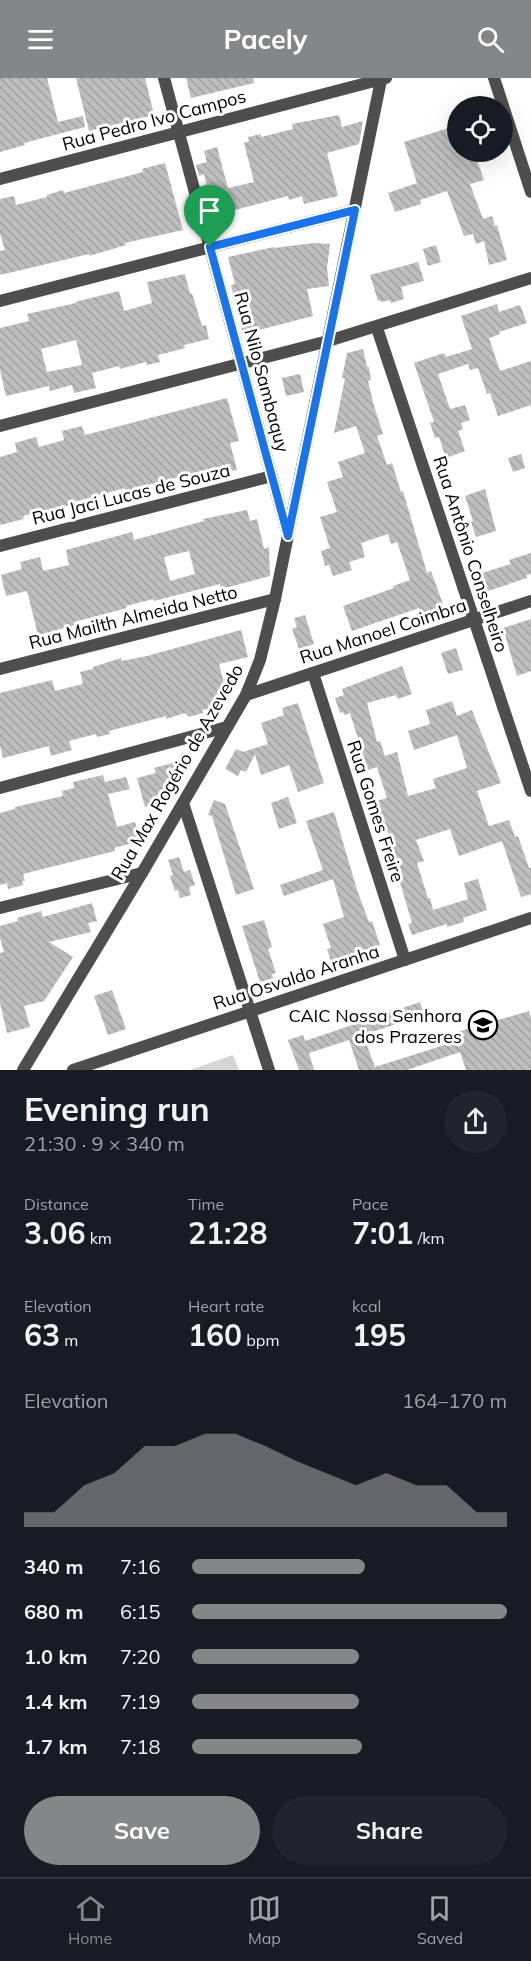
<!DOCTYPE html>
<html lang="en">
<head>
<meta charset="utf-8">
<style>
  body { margin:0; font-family:Mulish,sans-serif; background:#20242c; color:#f1f3f6; height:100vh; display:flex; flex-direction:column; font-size:22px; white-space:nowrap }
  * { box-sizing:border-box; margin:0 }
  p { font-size:20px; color:#9ea1a6 }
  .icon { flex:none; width:33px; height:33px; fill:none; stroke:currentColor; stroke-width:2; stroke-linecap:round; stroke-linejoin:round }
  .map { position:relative; height:992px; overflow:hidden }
  .details { display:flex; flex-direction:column; background:#171b24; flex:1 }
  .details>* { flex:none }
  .fabs { position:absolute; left:447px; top:18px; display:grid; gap:12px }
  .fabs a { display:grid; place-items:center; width:66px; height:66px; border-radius:50%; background:#171b24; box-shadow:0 6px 24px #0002; font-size:30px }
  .pin { position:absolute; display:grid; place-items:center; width:51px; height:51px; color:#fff; margin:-62px -26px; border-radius:50% 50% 50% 0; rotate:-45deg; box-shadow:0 0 6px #0007 }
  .pin .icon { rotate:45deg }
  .round { display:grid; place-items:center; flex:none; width:63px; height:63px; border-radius:32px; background:#20242c }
  .summary { display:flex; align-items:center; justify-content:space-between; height:102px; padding:0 24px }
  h1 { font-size:33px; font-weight:700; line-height:45px }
  .figures { display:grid; grid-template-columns:repeat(3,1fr); gap:9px; height:102px; padding:6px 24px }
  .figures div { display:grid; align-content:center }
  .figures b { font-size:30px; font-weight:700 }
  .figures small { font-size:16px; font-weight:400 }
  .figures p { font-size:16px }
  .chart { height:168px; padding:12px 24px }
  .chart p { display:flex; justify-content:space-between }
  .chart svg { width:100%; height:108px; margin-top:6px; fill:#858687; opacity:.7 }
  .action { display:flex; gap:12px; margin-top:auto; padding:12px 24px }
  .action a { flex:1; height:69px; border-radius:36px; background:#858687; color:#fff; font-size:24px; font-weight:700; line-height:69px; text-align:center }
  .action a+a { background:#20242c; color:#f1f3f6 }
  ul { padding:0 24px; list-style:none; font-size:20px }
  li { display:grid; grid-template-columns:96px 72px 1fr; align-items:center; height:45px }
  li i { height:15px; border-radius:8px; background:#858687 }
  header { display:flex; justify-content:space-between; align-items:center; height:78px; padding:0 24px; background:#858687; color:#fff; font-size:27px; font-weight:700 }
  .menu { display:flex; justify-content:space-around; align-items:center; height:84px; border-top:2px solid #363941; background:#171b24; font-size:16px; color:#9ea1a6 }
  .menu a { display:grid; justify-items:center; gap:3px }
  .menu .on { color:#858687 }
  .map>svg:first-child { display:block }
  .pitch { fill:#d5d5d5 }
  .building { fill:url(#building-back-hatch); fill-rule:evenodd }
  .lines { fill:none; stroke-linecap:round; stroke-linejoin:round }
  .minor { stroke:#4e4e4e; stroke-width:12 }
  .tertiary { stroke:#4e4e4e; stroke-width:12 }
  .route-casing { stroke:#fff; stroke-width:12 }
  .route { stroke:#1a73e8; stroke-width:8 }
  .labels { text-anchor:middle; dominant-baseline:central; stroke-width:6; stroke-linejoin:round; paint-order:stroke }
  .street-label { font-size:18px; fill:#000; stroke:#fff }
  .poi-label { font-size:18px; fill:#000; stroke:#fff; text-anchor:end }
</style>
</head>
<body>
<header><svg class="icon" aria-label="menu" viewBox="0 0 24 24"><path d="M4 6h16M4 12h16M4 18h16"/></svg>Pacely<svg class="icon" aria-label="search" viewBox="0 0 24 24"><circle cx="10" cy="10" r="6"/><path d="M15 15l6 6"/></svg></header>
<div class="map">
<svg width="531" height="992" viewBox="0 0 531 992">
  <defs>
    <pattern id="building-back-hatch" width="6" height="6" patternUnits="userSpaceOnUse" patternTransform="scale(1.5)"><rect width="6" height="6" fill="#bebebe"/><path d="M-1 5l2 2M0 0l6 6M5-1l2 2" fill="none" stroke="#a2a2a2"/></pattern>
  </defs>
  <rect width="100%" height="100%" fill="#fff"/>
  <!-- pitch -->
  <polygon class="pitch" points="233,977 239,992 190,992"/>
  <!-- building -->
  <g class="building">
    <polygon points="0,0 47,0 58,44 83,38 85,49 24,65 25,67 0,74"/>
    <polygon points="76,0 145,0 154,37 89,53"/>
    <polygon points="186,0 253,0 254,5 191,20"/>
    <polygon points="339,37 342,49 363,43 359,66 327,75 338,118 304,126 302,118 289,122 288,118 227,134 227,137 212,142 206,122 210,121 204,96 199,98 196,87 207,84 204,73 217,69 228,110 254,104 244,65 249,63 248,59 261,56 261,59 293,51 292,46"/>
    <polygon points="458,47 458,74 474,74 484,102 470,106 483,141 492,138 495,148 497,147 507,182 489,187 484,163 476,166 473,156 464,158 447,113 420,122 421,126 395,134 388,115 417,105 404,64"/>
    <polygon points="165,85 183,152 125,165 126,167 89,178 89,176 0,197 0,173 5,172 0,156 0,121 14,118 16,127 47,119 47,117 63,112 64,115 143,94 142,91"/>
    <polygon points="314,165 330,166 327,190 329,208 307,211 313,238 243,256 231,207 235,206 228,179 274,169 274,170"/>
    <polygon points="436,167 441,184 428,188 423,171"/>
    <polygon points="418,184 424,203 401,209 404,221 391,225 390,222 381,224 380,222 378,223 370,197"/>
    <path d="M185 196 190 216 192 215 202 248 206 247 209 261 184 267 185 270 178 272 158 277 160 284 147 287 146 284 120 291 119 288 92 295 96 310 74 315 72 307 50 313 49 308 6 318 0 292V250L29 243 27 236 76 225 75 224 119 213 124 233 152 225 147 204ZM76 262 82 287 47 294 41 271Z"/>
    <polygon points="497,226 499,234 520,227 527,245 499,254 500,256 489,260 500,293 531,283 531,327 498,338 490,315 487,316 478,290 470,292 468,286 438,296 450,331 465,327 470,342 461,345 463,351 458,353 465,373 446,380 439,359 435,360 430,345 434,344 414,285 444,275 446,279 472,271 461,238"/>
    <polygon points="363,271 367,289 369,289 371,302 368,303 374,328 383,356 377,358 387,387 392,385 401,414 403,413 427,495 431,493 444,529 422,537 419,530 352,553 343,528 394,510 393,508 410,502 397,464 391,466 388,456 361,465 365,479 349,484 352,492 333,498 329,487 325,488 321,473 330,470 320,439 337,434 327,404 343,399 338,384 365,375 356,348 334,355 345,300 342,300 347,275"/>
    <polygon points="300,296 304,314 286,318 282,300"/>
    <polygon points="227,320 239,363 230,365 237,392 219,396 217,389 125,413 125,410 70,425 71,427 23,438 24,441 0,447 0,379 17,374 15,365 36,359 39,369 64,362 62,353 82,348 85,357"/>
    <polygon points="521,376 525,390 513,394 508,380"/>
    <polygon points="485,411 496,453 476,459 471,444 473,443 465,418"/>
    <path d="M247 432 250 443 257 441 264 471 269 469 270 498 221 511 220 506 154 523 153 521 126 528 127 530 74 544 75 547 38 557 27 513 6 518 1 497 22 491 20 484 40 479 43 493 69 487 66 472 132 454 134 462 204 443 203 441ZM189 473 195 496 170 503 164 479Z"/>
    <polygon points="531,475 531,496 526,497 527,500 488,513 482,495 511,486 509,482"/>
    <polygon points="305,537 314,566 299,571 292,551 297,549 294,540"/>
    <polygon points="531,541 531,593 517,598 503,550"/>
    <polygon points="241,552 248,579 219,586 228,622 208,627 209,631 202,632 203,635 189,639 185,635 166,641 166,638 109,653 110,656 97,659 96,656 69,663 72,672 51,678 49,668 3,680 0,668 0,615 52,602 55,613 83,606 80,594 93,591 93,589 121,580 122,583 147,578"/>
    <polygon points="456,570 463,592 448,596 441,575"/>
    <polygon points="402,588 412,616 398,621 396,617 367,625 377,664 380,663 385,678 397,674 408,718 436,710 433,701 467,690 457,657 414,672 408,653 430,646 426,632 452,623 457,638 472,632 501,705 477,713 489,748 509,742 515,759 518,758 529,790 531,790 531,816 521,819 502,763 459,778 450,751 416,762 424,783 417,785 428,820 430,820 433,832 468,821 464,805 478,801 487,832 463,840 464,844 447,849 447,846 412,857 408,846 412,845 400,804 403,803 402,797 383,739 381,736 377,737 373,724 387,720 377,689 368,692 350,635 344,637 343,634 340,635 335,620 344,617 342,611"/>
    <polygon points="298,625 324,705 298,714 289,687 261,697 255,676 246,694 241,692 238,698 225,691 236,671 243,674 268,666 261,645 284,637 282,630"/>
    <polygon points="177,684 182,701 172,703 173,709 168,710 172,722 145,729 137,700 156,695 154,690"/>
    <polygon points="103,697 105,704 126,699 130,711 108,716 117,749 135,744 140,763 114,770 115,773 23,796 25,803 22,803 23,807 8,811 7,805 0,807 0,735 15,731 15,729 63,718 62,713 74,710 73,704"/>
    <polygon points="288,719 297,745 279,751 271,725"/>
    <polygon points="214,722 225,726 254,811 236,817 212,738 208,737"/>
    <polygon points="334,734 358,815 369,844 372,843 380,867 331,883 327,871 331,870 323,846 344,839 333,801 284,818 280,807 323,792 306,743"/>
    <polygon points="179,779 184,794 190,792 195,807 189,809 191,817 180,820 178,812 175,813 170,798 173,797 168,782"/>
    <polygon points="92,825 97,843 88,845 91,854 49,864 73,879 44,923 24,928 30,949 7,955 0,925 0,875 4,874 0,860 0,848 18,843 17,840 41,833 43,839"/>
    <polygon points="264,842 272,869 268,871 276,895 272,896 273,900 260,904 242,848"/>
    <polygon points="112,912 126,951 108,957 94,918"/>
    <polygon points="420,924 424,937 363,957 375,989 457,963 454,955 529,933 531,940 531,992 466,992 460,974 407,992 359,992 349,962 309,975 314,992 299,992 288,962 303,957 305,963"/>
  </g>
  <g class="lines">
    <!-- minor -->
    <g class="minor">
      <polyline points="164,0 287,454"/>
      <polyline points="0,101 386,0"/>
      <polyline points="0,223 355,132"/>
      <polyline points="377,250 531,713"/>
      <polyline points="0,348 328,263 531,200"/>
      <polyline points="0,468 272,398"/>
      <polyline points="0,591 275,521"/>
      <polyline points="313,595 405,882"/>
      <polyline points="246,617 531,523"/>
      <polyline points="0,710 227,649"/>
      <polyline points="183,725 269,992"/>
      <polyline points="0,830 142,795"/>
      <polyline points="23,992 142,795 246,617 260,582 275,521 381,2"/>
      <polyline points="73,992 531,840"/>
    </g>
    <!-- tertiary -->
    <polyline class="tertiary" points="494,0 531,114"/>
  </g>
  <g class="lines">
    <!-- route casing -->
    <g class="route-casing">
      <polygon id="route" points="355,132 288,458 210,169"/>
    </g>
    <!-- route -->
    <use href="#route" class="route"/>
  </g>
  <!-- icons -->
  <defs>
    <g id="school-ring" transform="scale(1.5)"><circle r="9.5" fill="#fff" stroke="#000" stroke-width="1.5"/><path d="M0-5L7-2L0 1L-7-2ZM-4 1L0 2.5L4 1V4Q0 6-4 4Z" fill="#000"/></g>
  </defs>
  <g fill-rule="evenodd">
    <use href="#school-ring" x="483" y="947"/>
  </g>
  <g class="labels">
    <!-- street labels -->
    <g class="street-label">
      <text transform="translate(154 42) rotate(-15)">Rua Pedro Ivo Campos</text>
      <text transform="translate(262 294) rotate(75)">Rua Nilo Sambaquy</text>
      <text transform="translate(131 416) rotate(-14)">Rua Jaci Lucas de Souza</text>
      <text transform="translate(471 476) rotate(72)">Rua Antônio Conselheiro</text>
      <text transform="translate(133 539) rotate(-14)">Rua Mailth Almeida Netto</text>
      <text transform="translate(383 553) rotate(-18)">Rua Manoel Coimbra</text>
      <text transform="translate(177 694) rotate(-60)">Rua Max Rogério de Azevedo</text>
      <text transform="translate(376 733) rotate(72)">Rua Gomes Freire</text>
      <text transform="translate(296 899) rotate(-18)">Rua Osvaldo Aranha</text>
    </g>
    <!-- poi labels -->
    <g class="poi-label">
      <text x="462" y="937">CAIC Nossa Senhora<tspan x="462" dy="21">dos Prazeres</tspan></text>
    </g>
  </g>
</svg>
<div class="fabs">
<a><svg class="icon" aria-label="locate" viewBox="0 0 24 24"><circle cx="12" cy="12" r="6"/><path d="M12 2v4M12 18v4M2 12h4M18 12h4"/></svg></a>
</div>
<div class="pin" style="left:210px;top:169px;background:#1e9e55"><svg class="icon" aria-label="arrive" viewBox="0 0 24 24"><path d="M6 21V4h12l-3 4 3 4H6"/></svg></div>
</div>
<section class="details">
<div class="summary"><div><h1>Evening run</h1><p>21:30 · 9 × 340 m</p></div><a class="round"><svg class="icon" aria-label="share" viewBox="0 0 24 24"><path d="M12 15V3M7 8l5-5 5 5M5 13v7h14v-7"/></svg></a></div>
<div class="figures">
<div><p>Distance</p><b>3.06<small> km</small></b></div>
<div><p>Time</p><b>21:28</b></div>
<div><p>Pace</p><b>7:01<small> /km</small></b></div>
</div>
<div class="figures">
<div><p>Elevation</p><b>63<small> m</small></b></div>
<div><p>Heart rate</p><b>160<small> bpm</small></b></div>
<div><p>kcal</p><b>195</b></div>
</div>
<div class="chart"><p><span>Elevation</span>164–170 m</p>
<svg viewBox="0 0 160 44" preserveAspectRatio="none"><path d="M0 44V38L10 38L20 27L30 22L40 11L50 11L60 6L70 6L80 11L90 17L100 22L110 27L120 22L130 27L140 27L150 38L160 38V44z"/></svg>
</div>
<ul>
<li><b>340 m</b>7:16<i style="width:55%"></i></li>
<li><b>680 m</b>6:15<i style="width:100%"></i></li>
<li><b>1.0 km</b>7:20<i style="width:53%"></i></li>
<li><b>1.4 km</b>7:19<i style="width:53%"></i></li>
<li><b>1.7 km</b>7:18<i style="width:54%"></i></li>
</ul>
<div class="action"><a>Save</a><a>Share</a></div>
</section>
<nav class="menu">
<a class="on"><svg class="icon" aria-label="home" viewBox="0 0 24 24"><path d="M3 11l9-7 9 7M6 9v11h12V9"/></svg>Home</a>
<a><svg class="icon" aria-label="map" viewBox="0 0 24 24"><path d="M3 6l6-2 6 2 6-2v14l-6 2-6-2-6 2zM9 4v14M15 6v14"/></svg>Map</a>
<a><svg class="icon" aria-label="saved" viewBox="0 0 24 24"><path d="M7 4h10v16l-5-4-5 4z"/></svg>Saved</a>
</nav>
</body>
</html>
